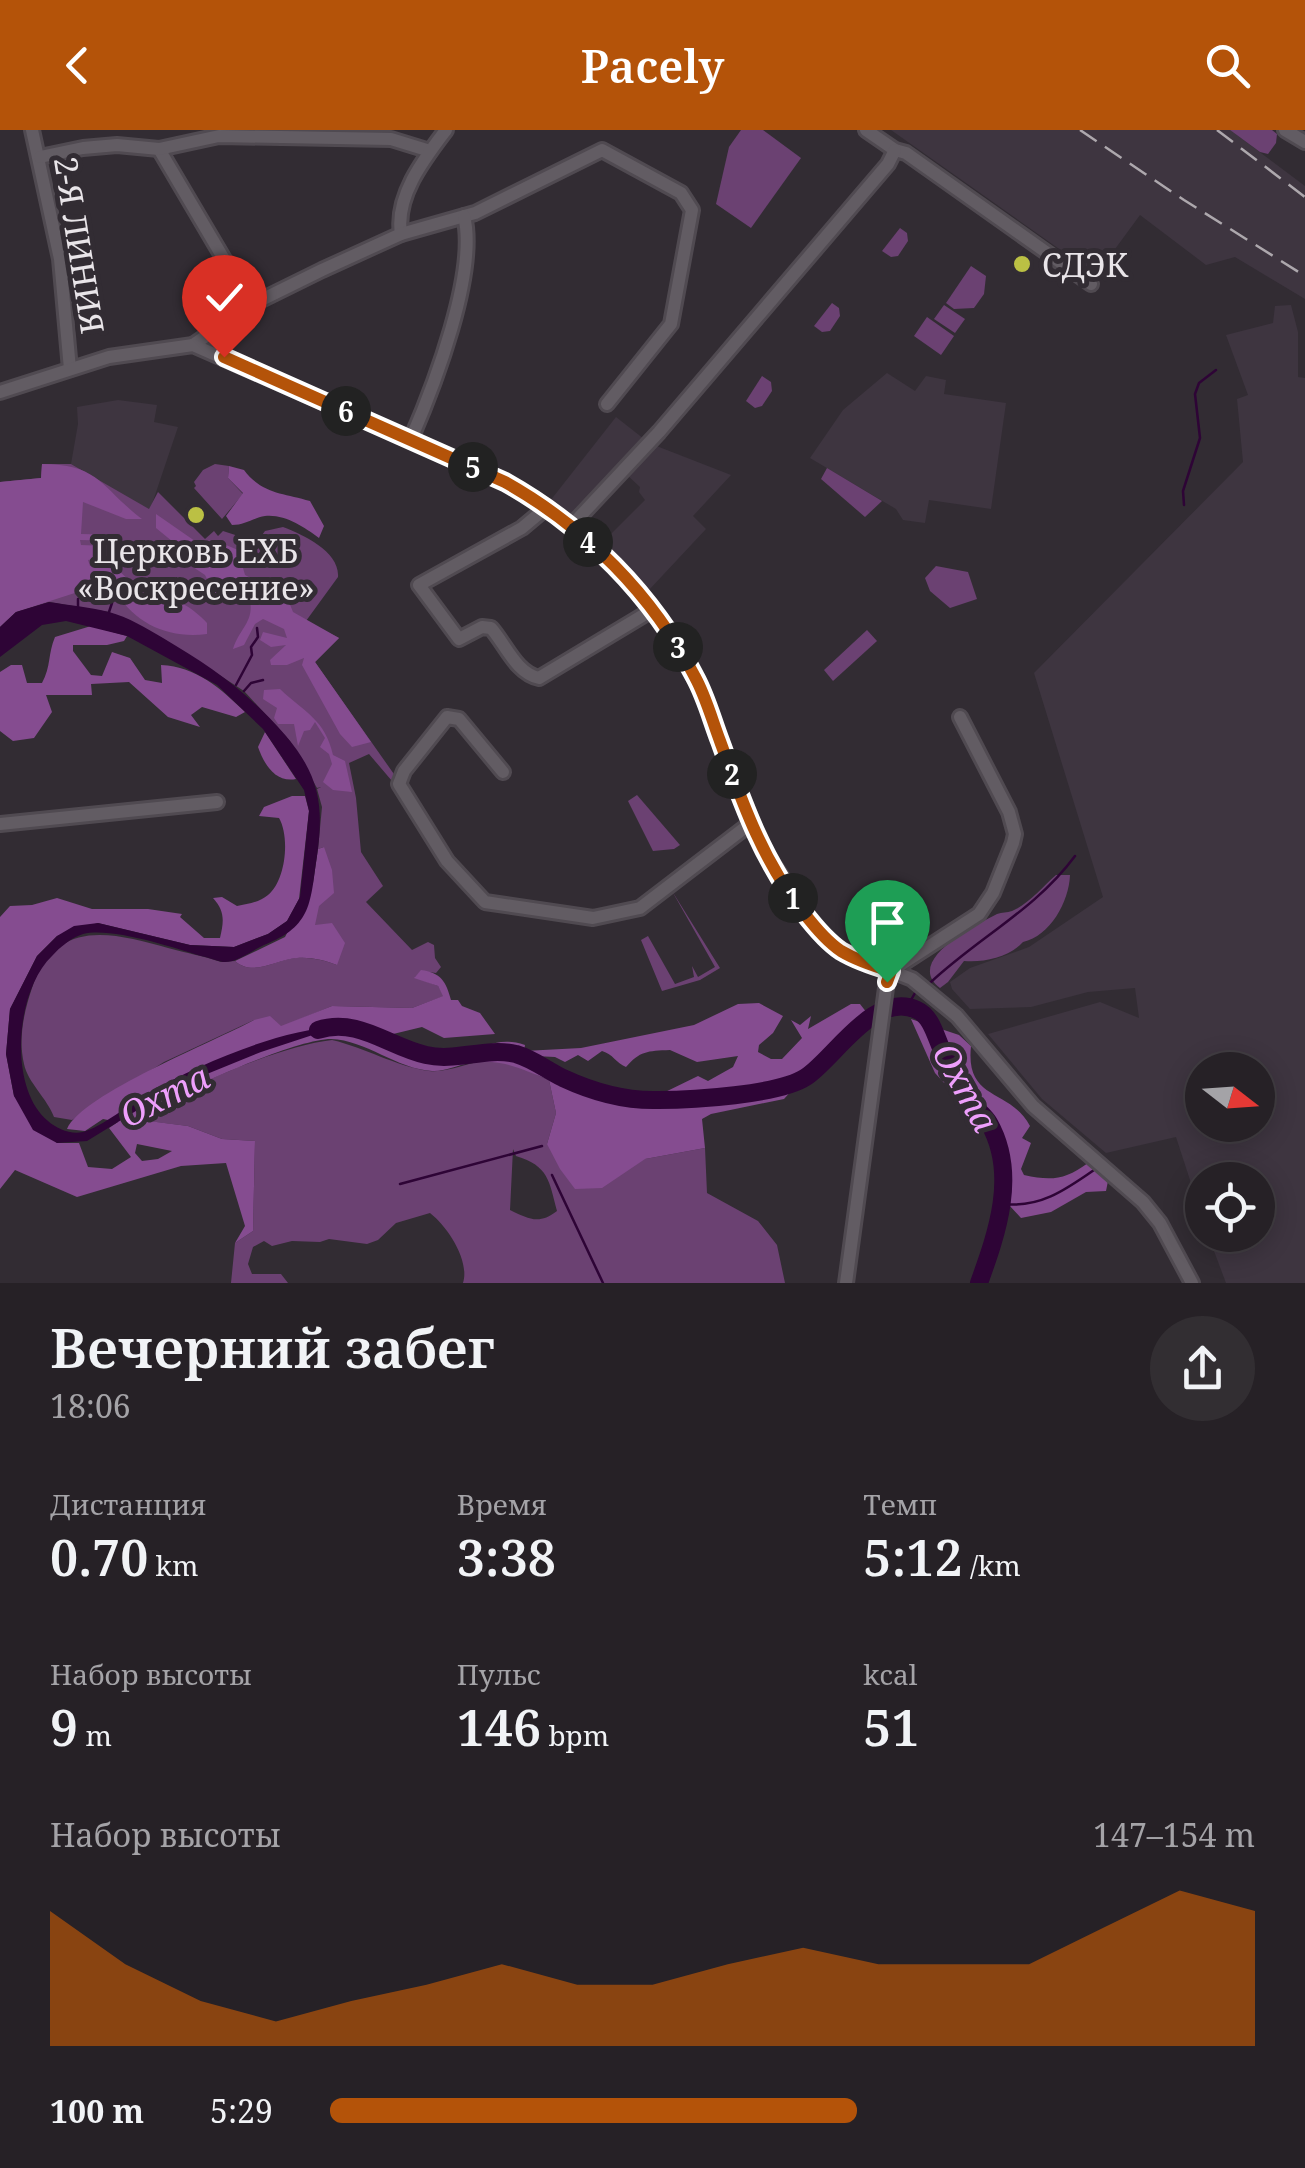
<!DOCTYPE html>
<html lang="ru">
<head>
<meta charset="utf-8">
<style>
  body { margin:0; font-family:"Noto Serif",serif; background:#322e32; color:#f1f3f6; height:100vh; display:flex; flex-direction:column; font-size:38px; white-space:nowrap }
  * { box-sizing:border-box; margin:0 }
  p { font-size:32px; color:#a4a3a7 }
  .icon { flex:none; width:55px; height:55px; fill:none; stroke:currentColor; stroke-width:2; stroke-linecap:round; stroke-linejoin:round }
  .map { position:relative; height:1153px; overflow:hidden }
  .details { display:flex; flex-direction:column; background:#262126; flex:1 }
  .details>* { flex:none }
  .needle { width:65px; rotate:107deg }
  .tools { position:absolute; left:1185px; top:922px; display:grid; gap:20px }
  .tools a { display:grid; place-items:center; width:90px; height:90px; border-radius:50%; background:#262126; box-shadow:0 5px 25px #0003,0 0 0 2px #423e43; font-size:50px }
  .pin { position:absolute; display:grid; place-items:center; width:85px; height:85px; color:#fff; margin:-102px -42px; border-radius:50% 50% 50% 0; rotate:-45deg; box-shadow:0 0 10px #0007 }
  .pin .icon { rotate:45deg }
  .km { position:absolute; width:50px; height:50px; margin:-25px; border-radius:50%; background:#222; color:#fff; font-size:28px; line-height:50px; text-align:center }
  .round { display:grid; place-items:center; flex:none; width:105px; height:105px; border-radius:52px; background:#322e32 }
  .head { display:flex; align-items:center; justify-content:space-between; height:170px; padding:0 50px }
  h1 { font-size:55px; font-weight:600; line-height:75px }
  .figures { display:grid; grid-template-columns:repeat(3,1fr); gap:15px; height:170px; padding:10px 50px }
  .figures div { display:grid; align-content:center }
  .figures b { font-size:50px; font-weight:600 }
  .figures small { font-size:28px; font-weight:400 }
  .figures p { font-size:28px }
  .chart { height:280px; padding:20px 50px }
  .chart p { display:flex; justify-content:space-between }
  .chart svg { width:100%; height:180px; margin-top:10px; fill:#b45309; opacity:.7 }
  ul { padding:0 50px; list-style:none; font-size:32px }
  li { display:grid; grid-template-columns:160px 120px 1fr; align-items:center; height:75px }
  li i { height:25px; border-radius:12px; background:#b45309 }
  header { display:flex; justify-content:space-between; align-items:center; height:130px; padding:0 50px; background:#b45309; color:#fff; font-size:45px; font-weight:600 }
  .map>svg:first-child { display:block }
  .built { fill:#3e3540; fill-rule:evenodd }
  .green { fill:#6b4172; fill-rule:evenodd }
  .forest { fill:#854c90; fill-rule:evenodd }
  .water { fill:#2e0436 }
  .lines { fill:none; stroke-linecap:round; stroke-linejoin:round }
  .stream { stroke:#2e0436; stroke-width:2.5 }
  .river { stroke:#2e0436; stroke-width:18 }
  .minor-casing { stroke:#504a51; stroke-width:18 }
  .minor { stroke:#625c63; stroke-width:12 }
  .rail { stroke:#ada8ad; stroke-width:2.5; stroke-dasharray:20 10; stroke-linecap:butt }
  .route-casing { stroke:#fff; stroke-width:20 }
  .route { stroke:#b45309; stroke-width:12 }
  .poi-dot { fill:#bbc044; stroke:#322c33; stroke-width:4 }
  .labels { text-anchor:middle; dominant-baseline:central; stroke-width:10; stroke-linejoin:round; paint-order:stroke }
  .street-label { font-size:32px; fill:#e9e5e9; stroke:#322c33 }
  .poi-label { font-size:32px; fill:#e9e5e9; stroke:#322c33; text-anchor:start }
  .water-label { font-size:35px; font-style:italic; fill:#ee9ffc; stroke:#322c33 }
</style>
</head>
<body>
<header><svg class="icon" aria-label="back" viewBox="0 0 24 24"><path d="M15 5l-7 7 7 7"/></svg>Pacely<svg class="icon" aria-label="search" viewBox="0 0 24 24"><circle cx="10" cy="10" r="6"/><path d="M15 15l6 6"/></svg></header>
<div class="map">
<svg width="1305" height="1153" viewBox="0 0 1305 1153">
  <rect width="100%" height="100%" fill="#322c33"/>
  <!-- built -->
  <g class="built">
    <polygon points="891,0 1230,0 1305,56 1305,169 1235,127 1206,135 1140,85 1096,145"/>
    <path d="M1291 175 1298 202V247L1305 248V1153H1226L1208 1105H1258V1050H1202V1087L1176 1007 1106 1023 1042 969 988 904 1100 872 1139 888 1135 858 1088 862 1031 877 970 879 952 859 950 852 970 838 1029 817 1103 767 1034 543 1243 332 1237 269 1248 265 1226 205 1273 193 1275 176ZM1202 940H1258V995H1202Z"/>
    <polygon points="887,243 915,261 926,246 946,250 944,264 1006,273 991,379 929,370 925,393 903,390 896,379 810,328 843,280"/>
    <polygon points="118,270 157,275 154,292 178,297 150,380 71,334 78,294 77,277"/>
    <polygon points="616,287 644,309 573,390 550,371"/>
    <polygon points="654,315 731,345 693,386 706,399 648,461 602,413 645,370 639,362 640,357 626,344"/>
  </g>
  <!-- green -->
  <g class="green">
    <polygon points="741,0 763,0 801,28 751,98 716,74 729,17"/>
    <polygon points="1230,0 1272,0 1277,4 1276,13 1268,24 1260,22"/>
    <polygon points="900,98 907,103 908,111 898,126 891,127 882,121"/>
    <polygon points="971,136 986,146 984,164 974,178 954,179 946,173"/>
    <polygon points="832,173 839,178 840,186 830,201 822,202 814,196"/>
    <polygon points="944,175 965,189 955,203 934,189"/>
    <polygon points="927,187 954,206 941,225 914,206"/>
    <polygon points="762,246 771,252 772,261 762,276 755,278 746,271"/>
    <path d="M42 334H71L149 379 158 362 205 409 214 401 218 406 223 401 257 412 265 401 283 397C304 405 340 422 338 447L306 491 339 508 315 532 396 647 392 651 369 624 349 633 356 668 361 722 383 756 366 772 412 820 428 812 434 815 435 828 441 837 436 843 421 841 415 847 438 856 444 866 412 878 332 876 281 897 254 890 164 932 72 990 54 987C47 968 28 953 24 934 18 908 24 882 32 858 56 787 113 803 168 818 186 823 204 826 221 832L235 831C253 847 275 830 296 828 310 827 324 830 337 835L314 796 324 717 318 719 322 677 317 659 321 657 317 658 290 611 244 561 165 510 109 482 49 472 16 482 0 352 41 348Z"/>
    <polygon points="215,334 229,336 228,348 243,364 222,389 194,358 196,356 194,352 203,340"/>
    <polygon points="827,338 882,371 865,387 821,349"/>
    <polygon points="936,436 968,442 977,469 950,478 930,461 925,448"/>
    <polygon points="867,500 877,511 833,551 824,540"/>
    <polygon points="637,665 680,715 674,719 653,721 628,671"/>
    <path d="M1056 745H1070C1069 772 1050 806 1023 812 1010 827 983 833 964 831L948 852 940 858C904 831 974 796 997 784 1002 782 1007 783 1012 781 1029 774 1043 756 1056 745Z"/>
    <polygon points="672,761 720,838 700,850 662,861 641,810 648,806 675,854 694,847 692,836 698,847 715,837"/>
    <path d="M332 910C366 918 395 936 429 941 449 943 470 931 491 930 511 929 530 943 549 950L556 983 547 1014 645 1029 705 1018 707 1063 758 1091 777 1115 785 1153H463C470 1131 448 1097 430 1083L396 1093 378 1110 367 1114 329 1109 320 1112 292 1111 272 1116 264 1111 253 1117 248 1134 252 1144H281L288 1153H231L235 1113 253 1101 255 1011 222 1009 188 996 131 989C181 960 277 916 332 910ZM513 1019 516 1026C549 1036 549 1051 557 1081 539 1095 529 1089 510 1080Z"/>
  </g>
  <!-- forest -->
  <g class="forest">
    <path d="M42 334C100 334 101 358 142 389H126L83 372 81 404 121 405 119 411 80 410 81 415 106 416 100 428 88 430 90 436 117 439 146 466C170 463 191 476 207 493V504C171 509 136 495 117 463L81 461 16 482 0 497V352L41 348Z"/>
    <path d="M229 336 244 340C262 364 283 363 310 371L324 396 319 408C304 397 285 384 265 386 253 388 245 395 232 395L226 386 243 363 228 348Z"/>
    <path d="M156 384 205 418 226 415 238 420 245 445 287 467 293 482 339 508 315 532 371 612 352 617 340 604 302 535 304 528 287 535H271L270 530 286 515 271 517 260 510 263 502 287 508 284 499 263 489 255 494 244 515 233 519C239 499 254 492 250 471L215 465 205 445 178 427V416L156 398Z"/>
    <path d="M91 496 127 506 124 511 107 515H73V521L91 545 102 546 112 522 130 528 145 550 162 553 161 535C197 537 220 558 245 582L236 587 202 577 191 585 200 597 168 587 129 552 91 554 92 565H46L52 582 34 608 13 611 0 601V542L11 535H22L27 553H42C51 537 48 523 55 507Z"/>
    <path d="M280 559C304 582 325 589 333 625L345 631 352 662 333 660 323 652 332 634 329 624 320 617 325 608 315 592 310 600 304 601 298 616 294 594H278L274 588 277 578 263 569 264 560Z"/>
    <path d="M265 602 296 649C275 653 264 634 258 617Z"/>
    <path d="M292 666H305L309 681 299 769 287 791 268 804 234 817 190 815 98 793 57 806 37 826 10 879 6 924 14 966 57 1013H79L88 1037 112 1039 131 1027 109 998 118 992 103 989 85 1001 67 999C82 964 216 911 254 890L270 886 281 896 332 876 412 878 443 866 438 856 414 848 421 840C441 843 446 851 451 870H458L462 876 480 883 495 904 444 908 422 897 389 905C410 914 437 922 461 921 485 919 498 906 525 915L524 921 581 918 694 895 738 874 759 873 783 886 773 903 759 915 758 922 771 929H782L802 908 791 890 800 895 811 886 808 899 851 874H860L867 883 847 899 784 969 711 984 702 989 705 1018 645 1029 602 1058 575 1059 560 1039 547 1014 556 983 549 950C521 939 501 928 470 933 457 935 444 942 432 941 397 939 366 910 331 909 293 909 166 967 133 989L188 996 222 1009 255 1011 253 1101 235 1113 245 1096 226 1033 181 1036 77 1067 15 1040 0 1059V787L10 776 32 775 57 768 92 779H148L182 784 180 787 204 808H220C224 791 225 781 213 768L222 767 237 776C248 774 260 772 268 765 286 750 290 707 279 688L259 686 264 677ZM670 920 697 932 738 926 733 937 708 951 698 946 657 966 606 961 585 951 580 956C560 950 546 944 535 926L555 927 565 932 578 925 588 931 602 921C613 924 616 933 626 937 640 921 647 921 670 920ZM137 1014 172 1021 158 1029 142 1031 135 1023Z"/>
    <path d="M324 717 332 740 334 763 319 776 315 795 332 793 345 813 337 835C324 830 311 827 297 828 275 830 253 847 235 831L285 807 313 753 318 719Z"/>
    <path d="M911 889 959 905 971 916C965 972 1010 958 1030 996L1022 1008 1031 1013 1021 1039 1024 1045C1051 1051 1065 1050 1088 1033L1095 1035 1108 1051 1106 1061 1086 1062 1051 1082 1021 1088 996 1061 994 1007 935 943Z"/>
  </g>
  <!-- water -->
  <path class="water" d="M49 472C68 475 89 477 109 482 128 487 146 498 163 508 212 537 249 563 286 606 320 646 324 677 317 726 310 772 313 796 264 815 251 821 237 833 223 832 216 831 208 827 201 826 171 817 112 797 83 804 71 808 60 817 52 826 15 861 8 959 48 991 57 999 71 1005 83 1002 102 997 130 974 148 963 202 933 278 900 340 896L261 922 175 957 87 1011 57 1013 33 1000 14 966 6 924 10 879 37 826 57 806 74 796 98 793 190 815 234 817 268 804 287 791 300 767 309 681 304 660 263 599 217 555 127 506 66 491 42 495 0 527V497L16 482Z"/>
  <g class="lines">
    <!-- stream -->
    <g class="stream">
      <polyline points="1184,375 1183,361 1200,308 1195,264 1199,253 1216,240"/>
      <polyline points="78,469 78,477"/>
      <polyline points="109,482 112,473"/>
      <polyline points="236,555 252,525 251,517 258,507 257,498"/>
      <polyline points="244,561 251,553 263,550"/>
      <path d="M930 853C979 807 1035 780 1075 726"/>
      <polyline points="907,877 915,863"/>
      <polyline points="552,1045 603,1153"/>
      <polyline points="400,1054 542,1016"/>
      <path d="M1003 1074C1039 1078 1064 1061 1094 1040"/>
    </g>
    <!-- river -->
    <path class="river" d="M318 900C358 887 389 917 426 925 456 932 485 917 516 924 533 929 547 940 563 948 593 962 624 971 658 970 692 970 779 965 806 947 835 928 874 860 917 880 933 887 936 910 944 924 953 940 963 961 974 976 979 982 985 986 989 993 1018 1044 997 1103 979 1153"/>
    <!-- minor casing -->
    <g class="minor-casing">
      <g id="minor">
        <polyline points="32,0 60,129 70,239"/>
        <polyline points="866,0 895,20 906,23 1091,154"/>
        <polyline points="1285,0 1305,12"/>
        <polyline points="159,19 251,175"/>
        <polyline points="40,27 83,18 117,15 159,19 219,6 391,9 430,21"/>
        <path d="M401 104C395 66 424 29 446 0"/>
        <polyline points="193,215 251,175 322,140 401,104 475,83 602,20 681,63 692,80 671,194 607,274"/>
        <polyline points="0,262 109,227 193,215 505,352 547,377 594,417 622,443 667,498 701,560 761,716 814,796 841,821 912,849 957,886 1033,976 1143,1072 1160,1093 1192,1153"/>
        <path d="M411 309C434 256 478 142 464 86"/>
        <path d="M547 377 522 398 419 455 459 509 482 497 491 498C506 515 516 543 539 548L652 480"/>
        <polyline points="571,396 659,302 888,34 895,20"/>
        <polyline points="503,642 459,589 447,587 404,641 399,654 447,731 485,772 593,788 640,778 751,693"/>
        <polyline points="0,694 217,672"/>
        <polyline points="846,1153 886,858 891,841 979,784 993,763 1013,713 1015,704 1009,682 960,587"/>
      </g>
    </g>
    <!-- minor -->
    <use href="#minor" class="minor"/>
    <!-- rail -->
    <g class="rail">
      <polyline points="1080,0 1184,70 1305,146"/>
      <polyline points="1217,0 1305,67"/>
    </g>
  </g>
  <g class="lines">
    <!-- route casing -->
    <g class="route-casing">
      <path id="route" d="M224 227 505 352C585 397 653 465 695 547 706 567 712 590 720 611 742 672 763 732 804 783 814 796 826 811 841 821 856 830 874 836 891 841L887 852"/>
    </g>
    <!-- route -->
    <use href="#route" class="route"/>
  </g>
  <!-- markers -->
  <g class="poi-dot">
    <circle cx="1022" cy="134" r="10"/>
    <circle cx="196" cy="385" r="10"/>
  </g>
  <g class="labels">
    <!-- street labels -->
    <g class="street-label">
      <text transform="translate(80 115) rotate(81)">2-Я ЛИНИЯ</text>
    </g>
    <!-- poi labels -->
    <g class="poi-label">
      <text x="1042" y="134">СДЭК</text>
      <text x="196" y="420" text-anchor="middle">Церковь ЕХБ<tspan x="196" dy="37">«Воскресение»</tspan></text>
    </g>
    <!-- water labels -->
    <g class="water-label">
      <text transform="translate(966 957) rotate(61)">Охта</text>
      <text transform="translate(164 965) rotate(-27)">Охта</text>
    </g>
  </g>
</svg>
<div class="tools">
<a><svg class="needle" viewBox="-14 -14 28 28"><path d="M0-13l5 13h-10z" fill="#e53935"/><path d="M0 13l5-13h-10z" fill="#a4a3a7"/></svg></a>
<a><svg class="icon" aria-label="locate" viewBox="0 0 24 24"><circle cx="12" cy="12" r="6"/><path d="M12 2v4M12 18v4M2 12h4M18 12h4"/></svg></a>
</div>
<div class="pin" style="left:887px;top:852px;background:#1e9e55"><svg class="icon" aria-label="arrive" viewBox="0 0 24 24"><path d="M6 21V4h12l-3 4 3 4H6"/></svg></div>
<div class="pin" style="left:224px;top:227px;background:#d93025"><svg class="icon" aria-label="check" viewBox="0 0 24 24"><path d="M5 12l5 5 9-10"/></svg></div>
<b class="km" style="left:793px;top:768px">1</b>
<b class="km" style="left:732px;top:644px">2</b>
<b class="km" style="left:678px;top:517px">3</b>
<b class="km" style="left:588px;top:412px">4</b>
<b class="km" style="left:473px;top:337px">5</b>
<b class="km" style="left:346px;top:281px">6</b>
</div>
<section class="details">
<div class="head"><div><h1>Вечерний забег</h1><p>18:06</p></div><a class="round"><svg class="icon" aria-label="share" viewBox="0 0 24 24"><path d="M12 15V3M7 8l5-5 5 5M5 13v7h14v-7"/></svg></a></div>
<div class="figures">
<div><p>Дистанция</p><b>0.70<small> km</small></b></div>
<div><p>Время</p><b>3:38</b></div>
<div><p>Темп</p><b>5:12<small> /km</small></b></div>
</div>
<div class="figures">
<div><p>Набор высоты</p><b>9<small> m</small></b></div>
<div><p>Пульс</p><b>146<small> bpm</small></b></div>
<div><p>kcal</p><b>51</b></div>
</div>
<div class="chart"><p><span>Набор высоты</span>147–154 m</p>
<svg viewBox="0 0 160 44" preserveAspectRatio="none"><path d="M0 44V11L10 24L20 33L30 38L40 33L50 29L60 24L70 29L80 29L90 24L100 20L110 24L120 24L130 24L140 15L150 6L160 11V44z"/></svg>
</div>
<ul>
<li><b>100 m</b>5:29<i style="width:57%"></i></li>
</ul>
</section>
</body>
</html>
